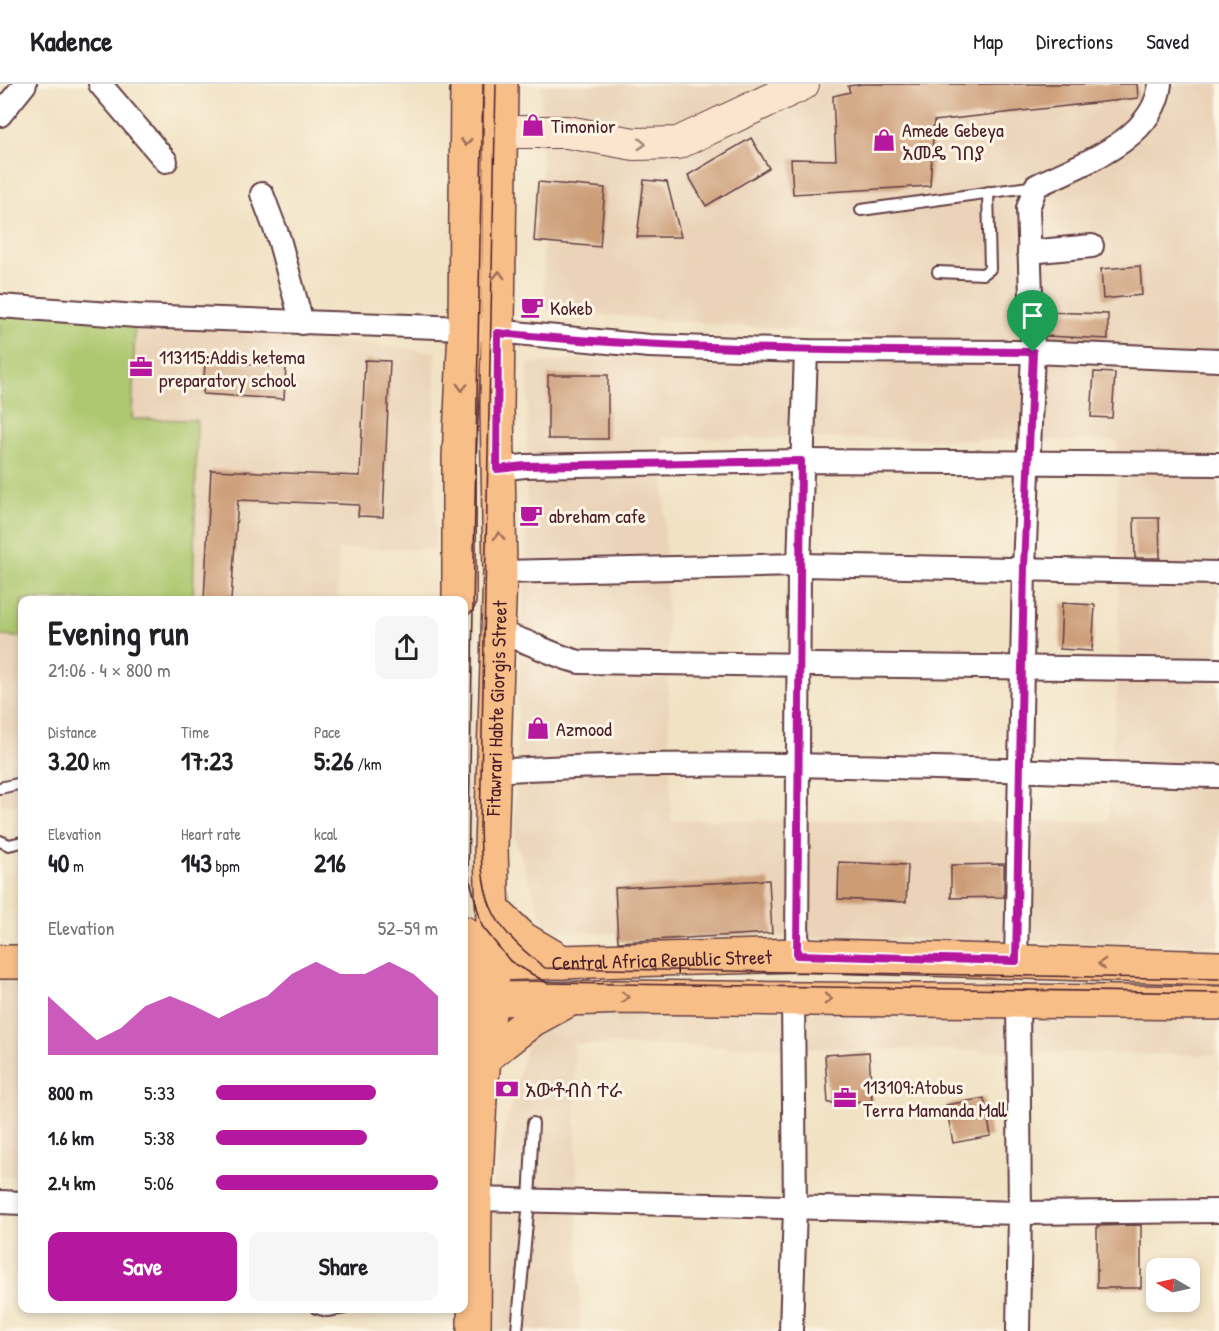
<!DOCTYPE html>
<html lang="en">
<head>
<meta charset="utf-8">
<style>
  body { margin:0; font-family:"Patrick Hand","Noto Sans Ethiopic",sans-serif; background:#f6f6f6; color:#202124; height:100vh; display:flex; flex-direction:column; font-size:22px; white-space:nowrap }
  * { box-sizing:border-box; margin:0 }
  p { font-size:20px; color:#757577 }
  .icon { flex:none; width:33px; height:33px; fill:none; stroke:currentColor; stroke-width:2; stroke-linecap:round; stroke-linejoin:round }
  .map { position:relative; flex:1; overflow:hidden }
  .side { position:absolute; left:18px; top:512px; width:450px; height:717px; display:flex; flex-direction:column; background:#fff; border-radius:12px; box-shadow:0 3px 9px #0003 }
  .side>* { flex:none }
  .needle { width:39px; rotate:279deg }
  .fabs { position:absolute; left:1146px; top:1174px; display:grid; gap:12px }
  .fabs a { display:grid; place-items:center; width:54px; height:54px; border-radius:12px; background:#fff; box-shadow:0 3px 9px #0003; font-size:30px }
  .pin { position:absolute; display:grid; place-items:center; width:51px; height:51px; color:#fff; margin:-62px -26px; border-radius:50% 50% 50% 0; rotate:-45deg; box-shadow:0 0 6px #0007 }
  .pin .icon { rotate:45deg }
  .round { display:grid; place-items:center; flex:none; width:63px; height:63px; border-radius:12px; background:#f6f6f6 }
  .summary { display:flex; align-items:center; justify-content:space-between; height:102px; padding:0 30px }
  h1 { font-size:33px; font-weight:700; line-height:45px }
  .figures { display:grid; grid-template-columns:repeat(3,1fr); gap:9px; height:102px; padding:6px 30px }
  .figures div { display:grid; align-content:center }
  .figures b { font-size:26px; font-weight:700 }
  .figures small { font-size:16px; font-weight:400 }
  .figures p { font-size:16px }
  .chart { height:168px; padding:12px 30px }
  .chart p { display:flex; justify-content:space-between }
  .chart svg { width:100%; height:108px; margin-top:6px; fill:#b5179e; opacity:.7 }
  .button { display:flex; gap:12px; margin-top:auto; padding:12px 30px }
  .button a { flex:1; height:69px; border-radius:12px; background:#b5179e; color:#fff; font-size:24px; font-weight:700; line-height:69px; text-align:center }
  .button a+a { background:#f6f6f6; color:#202124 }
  ul { padding:0 30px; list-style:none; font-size:20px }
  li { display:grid; grid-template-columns:96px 72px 1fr; align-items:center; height:45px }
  li i { height:15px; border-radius:8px; background:#b5179e }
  header { display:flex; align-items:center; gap:36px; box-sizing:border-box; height:84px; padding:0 30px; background:#fff; border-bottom:2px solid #e0e0e0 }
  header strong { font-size:28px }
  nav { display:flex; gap:33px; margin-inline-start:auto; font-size:21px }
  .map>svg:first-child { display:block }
  .built { fill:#ead3b8; fill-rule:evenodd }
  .green { fill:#adc86f; stroke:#7c744d; stroke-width:1.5 }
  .building { fill:#cc9c77 }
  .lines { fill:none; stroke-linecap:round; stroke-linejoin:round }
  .lane-casing { stroke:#633c42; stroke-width:14 }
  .street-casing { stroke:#633c42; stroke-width:26 }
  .secondary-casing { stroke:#633c42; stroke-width:34 }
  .primary-casing { stroke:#633c42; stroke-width:36 }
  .lane { stroke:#fff; stroke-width:10 }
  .street { stroke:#fff; stroke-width:22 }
  .secondary { stroke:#fce5cf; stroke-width:32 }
  .primary { stroke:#f7be88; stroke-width:33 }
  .tram { stroke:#4a1f2b; stroke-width:1.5 }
  .oneway { stroke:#a06e5a }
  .oneway2 { stroke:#a3827d }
  .route-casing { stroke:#fff; stroke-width:12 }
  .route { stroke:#b5179e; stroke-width:8 }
  .labels { text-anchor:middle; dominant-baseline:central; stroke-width:6; stroke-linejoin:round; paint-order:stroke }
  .poi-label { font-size:20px; fill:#4a1f2b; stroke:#fcf5e5; text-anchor:start }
  .street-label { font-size:20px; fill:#4a1f2b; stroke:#fcf5e5 }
</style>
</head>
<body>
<header>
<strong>Kadence</strong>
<nav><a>Map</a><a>Directions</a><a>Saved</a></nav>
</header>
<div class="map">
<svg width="1219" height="1247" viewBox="0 0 1219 1247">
  <rect width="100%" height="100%" fill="#fcf5e5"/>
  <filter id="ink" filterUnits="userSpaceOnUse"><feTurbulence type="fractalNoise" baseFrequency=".0167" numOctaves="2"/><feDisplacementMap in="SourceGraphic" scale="12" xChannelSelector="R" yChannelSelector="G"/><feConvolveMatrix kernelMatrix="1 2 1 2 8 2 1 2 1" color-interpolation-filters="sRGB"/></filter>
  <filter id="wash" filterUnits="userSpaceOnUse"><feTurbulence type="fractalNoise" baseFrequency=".008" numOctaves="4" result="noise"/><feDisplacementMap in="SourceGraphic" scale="24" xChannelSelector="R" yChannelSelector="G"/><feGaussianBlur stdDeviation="1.35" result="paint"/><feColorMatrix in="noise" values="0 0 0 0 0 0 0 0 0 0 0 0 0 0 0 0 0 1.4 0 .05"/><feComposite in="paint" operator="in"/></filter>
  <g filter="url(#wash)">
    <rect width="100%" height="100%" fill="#f1e2c4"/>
    <!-- built -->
    <g class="built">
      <path d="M541 0H1219V861L546 847 514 752 520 564 526 473 528 280 562 276 1025 264 544 226ZM663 353 1117 357 1119 574 1108 738 671 736Z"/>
      <polygon points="0,225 135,234 435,268 435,465 338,465 337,516 22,516 22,721 0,720"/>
      <polygon points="0,891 22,891 22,1093 0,1092"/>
      <polygon points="535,927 1218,929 1215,971 574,960 580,1247 487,1247 493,1093"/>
    </g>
    <!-- green -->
    <polygon class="green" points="0,225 135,234 132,335 197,336 193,516 22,516 22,553 0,552"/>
    <g id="blocks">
      <!-- building -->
      <g class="building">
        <polygon points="863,0 1137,0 1138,14 934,37 930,102 793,110 791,75 836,76 833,12 850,8 848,2"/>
        <polygon points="751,54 769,84 706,122 688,91"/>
        <polygon points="644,96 667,98 681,153 637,153"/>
        <polygon points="538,98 605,104 600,163 534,157"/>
        <polygon points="1140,182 1142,211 1103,215 1101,185"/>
        <polygon points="1045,228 1108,230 1108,255 1046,252"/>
        <polygon points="365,276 390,277 383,433 358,432 359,421 238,416 231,516 204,516 211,386 360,392"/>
        <polygon points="205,278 286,283 284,315 203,310"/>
        <polygon points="1094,288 1115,289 1112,334 1091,333"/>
        <rect x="548" y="291" width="60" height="64"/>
        <polygon points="1134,434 1159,434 1160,474 1135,474"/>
        <polygon points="1062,519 1095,521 1092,567 1060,565"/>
        <polygon points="839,778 908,781 906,818 838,815"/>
        <polygon points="1004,780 1004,813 951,814 951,781"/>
        <polygon points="769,796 772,849 618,858 615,804"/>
        <polygon points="869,968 872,1017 828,1019 825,971"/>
        <polygon points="984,1014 991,1052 953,1059 946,1021"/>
        <polygon points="1141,1141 1141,1204 1097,1204 1097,1142"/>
      </g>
    </g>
  </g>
  <g filter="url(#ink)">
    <use href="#blocks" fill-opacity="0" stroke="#633c42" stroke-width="1.5"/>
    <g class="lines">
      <!-- lane casing -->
      <g class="lane-casing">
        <g id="lane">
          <polyline points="861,126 1036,102"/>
          <polyline points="938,188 983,190 990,185 988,108"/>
          <polyline points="0,704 22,699"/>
          <polyline points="0,757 9,761 22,758"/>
          <polyline points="316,1224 327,1227 345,1224"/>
          <polyline points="517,1247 529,1117 533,1039"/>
        </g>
      </g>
      <!-- street casing -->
      <g class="street-casing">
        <g id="street">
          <polyline points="100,0 166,77"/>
          <polyline points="0,31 25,0"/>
          <polyline points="262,110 279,155 302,239"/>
          <polyline points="1029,168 1092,162"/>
          <polyline points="0,222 137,232 465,244 649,262 806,267 1033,268 1219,276"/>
          <polyline points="497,385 525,382 801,377 1219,380"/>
          <polyline points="500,488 799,481 1219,489"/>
          <path d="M497 549C526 554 551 572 580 578L1219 586"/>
          <path d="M493 687C734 672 978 687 1219 692"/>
          <polyline points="797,871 799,481 806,267"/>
          <path d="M1016 877 1024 484 1033 268 1028 124 1036 102C1080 80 1154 57 1160 0"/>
          <polyline points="475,1115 1020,1129 1219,1127"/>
          <polyline points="0,1118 22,1119"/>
          <polyline points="791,1247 795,1124 793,914"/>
          <polyline points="1018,1247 1020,1129 1018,917"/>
        </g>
      </g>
      <!-- secondary casing -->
      <g class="secondary-casing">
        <polyline id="secondary" points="500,48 567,48 634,60 678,59 803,0"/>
      </g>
      <!-- primary casing -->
      <g class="primary-casing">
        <g id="primary">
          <polyline points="459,516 459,374 465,244 467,0"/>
          <polyline points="493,826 523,855 562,878"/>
          <polyline points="464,849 466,917 464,954"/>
          <path id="s1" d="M466 877 494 880 797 871 1219 884"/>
          <polyline points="0,878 22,878"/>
          <path d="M466 917C516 912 566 917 616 913L1219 919"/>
          <polyline points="485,973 532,936 567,917"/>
          <path id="s2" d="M474 1247 475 1115 480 1014 494 880 491 763 500 488 497 323 501 0"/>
        </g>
      </g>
      <!-- lane -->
      <use href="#lane" class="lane"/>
      <!-- street -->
      <use href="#street" class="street"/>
      <!-- secondary -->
      <use href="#secondary" class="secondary"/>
      <!-- primary -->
      <use href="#primary" class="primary"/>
      <!-- tram -->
      <g class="tram">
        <polyline points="483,0 468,789 482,842 510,877 547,899 1219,909"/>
        <path d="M496 0 480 742C482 815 485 837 545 884L1219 895"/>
      </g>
    </g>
    <!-- one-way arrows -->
    <defs><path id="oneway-chevron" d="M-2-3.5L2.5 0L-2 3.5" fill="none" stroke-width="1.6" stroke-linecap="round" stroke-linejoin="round" transform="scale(1.5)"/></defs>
    <g class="oneway">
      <use href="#oneway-chevron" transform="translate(466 58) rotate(91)"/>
      <use href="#oneway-chevron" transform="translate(499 191) rotate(-89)"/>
      <use href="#oneway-chevron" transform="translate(462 303) rotate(92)"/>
      <use href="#oneway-chevron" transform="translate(499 452) rotate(-91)"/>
      <use href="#oneway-chevron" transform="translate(1102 880) rotate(-178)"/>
      <use href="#oneway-chevron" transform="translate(625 913)"/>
      <use href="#oneway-chevron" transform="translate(828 915) rotate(1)"/>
    </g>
    <use class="oneway2" href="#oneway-chevron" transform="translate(642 60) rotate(3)"/>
  </g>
  <g class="lines" filter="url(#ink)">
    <!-- route casing -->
    <g class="route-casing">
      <path id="route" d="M498 249C676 267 854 267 1033 268L1024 484 1016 877 797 871 801 377 525 382 497 385Z"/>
    </g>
    <!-- route -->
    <use href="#route" class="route"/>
  </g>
  <!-- icons -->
  <defs>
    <g id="shop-bare" transform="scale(1.8)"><path d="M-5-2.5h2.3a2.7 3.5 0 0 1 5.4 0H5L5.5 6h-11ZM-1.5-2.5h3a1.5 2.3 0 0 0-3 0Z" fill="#b5179e" stroke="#fcf5e5" stroke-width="2.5" paint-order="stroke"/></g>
    <g id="cafe-bare" transform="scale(1.8)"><path d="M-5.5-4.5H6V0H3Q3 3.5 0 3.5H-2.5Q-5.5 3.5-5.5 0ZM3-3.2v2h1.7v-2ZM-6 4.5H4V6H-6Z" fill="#b5179e" stroke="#fcf5e5" stroke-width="2.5" paint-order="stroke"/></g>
    <g id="office-bare" transform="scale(1.8)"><path d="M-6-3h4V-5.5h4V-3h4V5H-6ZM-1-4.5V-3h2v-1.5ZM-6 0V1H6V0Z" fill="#b5179e" stroke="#fcf5e5" stroke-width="2.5" paint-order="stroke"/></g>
    <g id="bank-bare" transform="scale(1.8)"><path d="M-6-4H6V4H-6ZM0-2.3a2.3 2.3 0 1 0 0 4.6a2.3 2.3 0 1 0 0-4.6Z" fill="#b5179e" stroke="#fcf5e5" stroke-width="2.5" paint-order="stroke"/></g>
  </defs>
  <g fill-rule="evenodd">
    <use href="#shop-bare" x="533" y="41"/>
    <use href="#shop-bare" x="884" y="56"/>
    <use href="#cafe-bare" x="532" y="223"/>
    <use href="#office-bare" x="141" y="283"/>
    <use href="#cafe-bare" x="531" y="431"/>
    <use href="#shop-bare" x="538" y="644"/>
    <use href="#bank-bare" x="507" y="1005"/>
    <use href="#office-bare" x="845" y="1014"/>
  </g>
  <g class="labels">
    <!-- poi labels -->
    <g class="poi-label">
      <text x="551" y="41">Timonior</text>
      <text x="902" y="45">Amede Gebeya<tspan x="902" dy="23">አመዴ ገበያ</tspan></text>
      <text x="550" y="223">Kokeb</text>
      <text x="159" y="272">113115:Addis ketema<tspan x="159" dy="23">preparatory school</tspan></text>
      <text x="549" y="431">abreham cafe</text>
      <text x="556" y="644">Azmood</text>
      <text x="863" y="1002">113109:Atobus<tspan x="863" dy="23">Terra Mamanda Mall</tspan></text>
      <text x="525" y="1005">አውቶብስ ተራ</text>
    </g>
    <!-- street labels -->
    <g class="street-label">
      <text stroke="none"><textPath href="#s2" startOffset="624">Fitawrari Habte Giorgis Street</textPath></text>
      <text stroke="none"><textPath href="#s1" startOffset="196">Central Africa Republic Street</textPath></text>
    </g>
  </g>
</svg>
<div class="fabs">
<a><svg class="needle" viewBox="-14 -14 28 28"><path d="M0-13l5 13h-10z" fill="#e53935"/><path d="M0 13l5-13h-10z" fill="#757577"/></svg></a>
</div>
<div class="pin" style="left:1033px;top:268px;background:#1e9e55"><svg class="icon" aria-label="arrive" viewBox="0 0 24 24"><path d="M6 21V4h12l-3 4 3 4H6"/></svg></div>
<section class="side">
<div class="summary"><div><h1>Evening run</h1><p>21:06 · 4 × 800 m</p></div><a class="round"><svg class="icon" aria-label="share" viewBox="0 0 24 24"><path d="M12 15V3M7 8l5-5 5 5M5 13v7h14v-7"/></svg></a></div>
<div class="figures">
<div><p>Distance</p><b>3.20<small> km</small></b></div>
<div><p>Time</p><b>17:23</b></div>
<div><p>Pace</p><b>5:26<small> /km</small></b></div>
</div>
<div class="figures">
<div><p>Elevation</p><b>40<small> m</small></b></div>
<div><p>Heart rate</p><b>143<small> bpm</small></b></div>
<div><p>kcal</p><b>216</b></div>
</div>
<div class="chart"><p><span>Elevation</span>52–59 m</p>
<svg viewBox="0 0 160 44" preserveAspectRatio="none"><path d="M0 44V20L10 29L20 38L30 33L40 24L50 20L60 24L70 29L80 24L90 20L100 11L110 6L120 11L130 11L140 6L150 11L160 20V44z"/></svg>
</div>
<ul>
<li><b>800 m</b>5:33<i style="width:72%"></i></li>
<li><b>1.6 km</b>5:38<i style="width:68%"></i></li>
<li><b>2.4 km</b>5:06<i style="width:100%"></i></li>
</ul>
<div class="button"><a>Save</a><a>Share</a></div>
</section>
</div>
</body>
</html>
